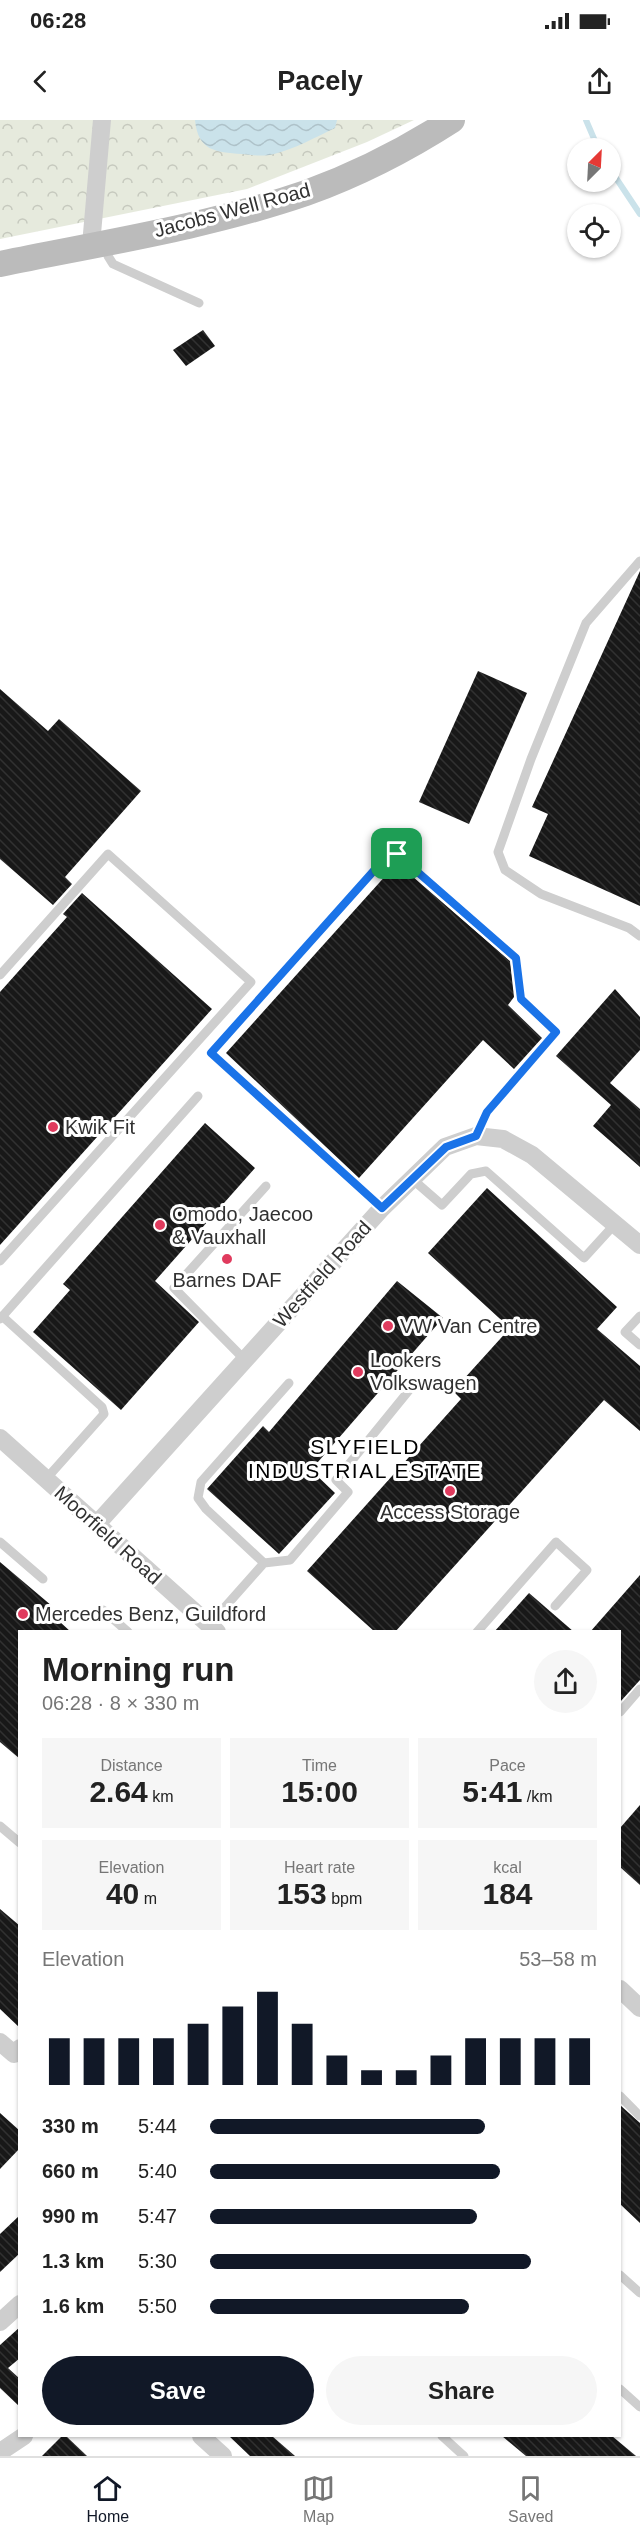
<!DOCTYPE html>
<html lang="en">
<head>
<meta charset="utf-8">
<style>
  body { margin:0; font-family:Arial,sans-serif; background:#f6f6f6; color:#222; height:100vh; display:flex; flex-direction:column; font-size:22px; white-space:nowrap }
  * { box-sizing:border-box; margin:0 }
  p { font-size:20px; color:#767676 }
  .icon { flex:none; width:33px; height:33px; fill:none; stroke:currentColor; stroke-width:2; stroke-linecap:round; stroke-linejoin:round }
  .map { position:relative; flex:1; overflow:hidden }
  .sheet { position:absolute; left:18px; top:1510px; width:603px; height:807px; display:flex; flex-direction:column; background:#fff; border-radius:0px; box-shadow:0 2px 4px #0004 }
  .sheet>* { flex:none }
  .needle { width:39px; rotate:24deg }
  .fabs { position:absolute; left:567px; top:18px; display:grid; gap:12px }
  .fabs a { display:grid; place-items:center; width:54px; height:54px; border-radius:50%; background:#fff; box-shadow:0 2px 4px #0004; font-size:30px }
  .pin { position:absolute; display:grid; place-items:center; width:51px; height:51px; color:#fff; margin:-26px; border-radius:12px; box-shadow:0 3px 9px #0006 }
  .round { display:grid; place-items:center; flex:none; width:63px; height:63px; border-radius:32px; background:#f6f6f6 }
  .head { display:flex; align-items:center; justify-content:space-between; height:102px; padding:0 24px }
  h1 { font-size:33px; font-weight:700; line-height:45px }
  .metrics { display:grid; grid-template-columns:repeat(3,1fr); gap:9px; height:102px; padding:6px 24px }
  .metrics div { display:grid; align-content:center; border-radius:0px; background:#f6f6f6; text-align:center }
  .metrics b { font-size:30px; font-weight:700 }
  .metrics small { font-size:16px; font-weight:400 }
  .metrics p { font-size:16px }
  .chart { height:168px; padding:12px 24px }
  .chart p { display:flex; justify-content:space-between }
  .chart svg { width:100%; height:108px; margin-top:6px; stroke:#111827; stroke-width:6 }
  .action { display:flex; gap:12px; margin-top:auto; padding:12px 24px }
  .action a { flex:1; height:69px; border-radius:36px; background:#111827; color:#fff; font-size:24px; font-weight:700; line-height:69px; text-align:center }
  .action a+a { background:#f6f6f6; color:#222 }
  ul { padding:0 24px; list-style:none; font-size:20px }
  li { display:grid; grid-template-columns:96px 72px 1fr; align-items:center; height:45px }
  li i { height:15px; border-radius:8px; background:#111827 }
  .status { display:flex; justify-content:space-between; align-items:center; height:42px; padding:0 30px; background:#fff; direction:ltr }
  .status svg { height:16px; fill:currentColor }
  header { display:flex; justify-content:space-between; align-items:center; height:78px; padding:0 24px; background:#fff; font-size:27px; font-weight:700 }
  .dock { display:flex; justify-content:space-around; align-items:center; height:84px; border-top:2px solid #e0e0e0; background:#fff; font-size:16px; color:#767676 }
  .dock a { display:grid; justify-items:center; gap:3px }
  .dock .active { color:#111827 }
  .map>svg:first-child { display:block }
  .park { fill:url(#park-crowns) }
  .water { fill:url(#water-waves) }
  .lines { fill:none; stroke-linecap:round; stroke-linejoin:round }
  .stream { stroke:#cae2ea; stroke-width:6 }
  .building { fill:url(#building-back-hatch) }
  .lane { stroke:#cecece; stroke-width:9 }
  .street { stroke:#cecece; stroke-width:18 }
  .secondary { stroke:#bbb; stroke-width:26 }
  .route-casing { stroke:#fff; stroke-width:12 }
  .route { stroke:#1a73e8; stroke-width:8 }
  .poi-dot { fill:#e03b5e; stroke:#fff; stroke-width:2 }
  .labels { text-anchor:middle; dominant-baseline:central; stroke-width:6; stroke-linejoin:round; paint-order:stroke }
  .street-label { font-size:20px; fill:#313131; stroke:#fff }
  .poi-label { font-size:20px; fill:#313131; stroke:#fff; text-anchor:start }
  .neighbourhood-label { font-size:21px; letter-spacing:1.5px; fill:#000; stroke:#fff }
</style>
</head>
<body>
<div class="status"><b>06:28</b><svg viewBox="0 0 49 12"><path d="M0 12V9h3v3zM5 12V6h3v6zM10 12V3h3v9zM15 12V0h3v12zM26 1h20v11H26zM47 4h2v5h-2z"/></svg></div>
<header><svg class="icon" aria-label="back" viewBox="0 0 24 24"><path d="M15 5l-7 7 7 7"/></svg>Pacely<svg class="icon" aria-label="share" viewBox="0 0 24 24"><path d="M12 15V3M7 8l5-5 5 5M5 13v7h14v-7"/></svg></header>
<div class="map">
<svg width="640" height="2336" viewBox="0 0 640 2336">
  <defs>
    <pattern id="park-crowns" width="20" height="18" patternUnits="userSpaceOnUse" patternTransform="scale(1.5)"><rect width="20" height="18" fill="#e6eadd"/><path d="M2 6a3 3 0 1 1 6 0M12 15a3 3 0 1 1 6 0" fill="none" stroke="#c6c9be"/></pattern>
    <pattern id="water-waves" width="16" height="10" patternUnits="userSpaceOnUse" patternTransform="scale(1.5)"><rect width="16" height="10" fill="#cae2ea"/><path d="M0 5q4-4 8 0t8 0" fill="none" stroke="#aec2c9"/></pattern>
    <pattern id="building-back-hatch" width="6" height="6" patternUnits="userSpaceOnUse" patternTransform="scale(1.5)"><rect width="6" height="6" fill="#181818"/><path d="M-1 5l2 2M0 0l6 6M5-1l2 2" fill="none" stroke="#313131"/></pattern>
  </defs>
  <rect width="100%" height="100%" fill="#fff"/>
  <!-- park -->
  <polygon class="park" points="0,0 414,0 367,22 247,69 0,119"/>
  <!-- water -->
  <path class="water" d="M195 0H337L335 8C316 17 295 29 274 34 264 37 252 35 242 34 215 32 198 31 195 0Z"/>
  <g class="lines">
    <!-- stream -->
    <g class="stream">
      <polyline points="586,0 598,28"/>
      <polyline points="610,49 640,94"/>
    </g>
  </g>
  <!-- building -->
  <g class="building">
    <polygon points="203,210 215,226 186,246 173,230"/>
    <polygon points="640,451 640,786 529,736 548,694 532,687"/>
    <polygon points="478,551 527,573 469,704 419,682"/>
    <polygon points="0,569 48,611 59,599 141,671 65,757 72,764 53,785 0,739"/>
    <polygon points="397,743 510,841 514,877 508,885 542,918 514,949 483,920 359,1058 226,933"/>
    <polygon points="82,773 212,889 0,1125 0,872 67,797 63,794"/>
    <polygon points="615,869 640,897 640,930 610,963 640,989 640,1047 593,1006 611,985 556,936"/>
    <polygon points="205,1003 255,1048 155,1161 199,1202 121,1290 33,1212 70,1170 63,1164"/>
    <polygon points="487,1068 617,1187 597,1209 640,1246 640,1311 604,1280 395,1512 375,1512 307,1451 461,1279 453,1271 510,1208 428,1133"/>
    <polygon points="397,1161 443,1198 311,1350 335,1373 279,1434 207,1369 263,1306 269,1312"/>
    <polygon points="0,1442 52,1486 48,1491 71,1512 20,1512 20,1639 0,1622"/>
    <polygon points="640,1455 640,1560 620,1582 620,1512 590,1512"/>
    <polygon points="529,1473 574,1512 494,1512"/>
    <polygon points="640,1685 640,1765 620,1747 620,1708"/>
    <polygon points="0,1789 20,1806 20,1908 0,1889"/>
    <polygon points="620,1985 640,2003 640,2103 620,2084"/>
    <polygon points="0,1993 20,2011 20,2028 0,2049"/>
    <polygon points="20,2095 20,2133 0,2152 0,2114"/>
    <polygon points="20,2207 20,2238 8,2248 20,2259 20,2287 0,2268 0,2225"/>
    <polygon points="62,2316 66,2316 87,2336 42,2336"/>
    <polygon points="229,2316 272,2316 295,2336 250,2336"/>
    <polygon points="502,2316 612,2316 636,2336 526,2336"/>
  </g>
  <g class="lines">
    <!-- lane -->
    <g class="lane">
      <polyline points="105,125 108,136 113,144 199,183"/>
      <polyline points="640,441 586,503 531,639 498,732 505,750 541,774 629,808 640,816"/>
      <polyline points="0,855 108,734 251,862 0,1141"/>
      <polyline points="411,1058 442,1085 471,1054 486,1051 584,1138 615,1104"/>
      <polyline points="382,1088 211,933 388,736 397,734 516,838 521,879 556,912 487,992 476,1016"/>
      <polyline points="2,1196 102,1287 104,1294 46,1359"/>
      <polyline points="640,1196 625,1212 640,1225"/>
      <polyline points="0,1199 198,976"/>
      <polyline points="245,1240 174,1168 266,1066"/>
      <polyline points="0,1422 43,1459"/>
      <polyline points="264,1443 206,1389 198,1378 201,1362 289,1263"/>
      <polyline points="103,1490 128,1512"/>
      <polyline points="209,1505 264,1443 290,1440 348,1372 336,1360 415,1263"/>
      <polyline points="477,1512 556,1422 587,1450 555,1486"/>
      <polyline points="620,1592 640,1569"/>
      <polyline points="0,1706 20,1723"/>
      <polyline points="620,1976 640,1996"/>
      <polyline points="620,2155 640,2173"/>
      <polyline points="620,2269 640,2287"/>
      <polyline points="442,2316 464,2336"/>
    </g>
    <!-- street -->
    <g class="street">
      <polyline points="91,125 102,0"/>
      <polyline points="0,1318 217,1512"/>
      <polyline points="96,1405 382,1088 445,1027 476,1016 503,1019 532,1035 640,1125"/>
      <polyline points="620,1869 640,1888"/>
      <polyline points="0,1922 14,1934 20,1928"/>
      <polyline points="0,2202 20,2184"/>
      <polyline points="201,2316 223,2336"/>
      <polyline points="3,2330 24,2316"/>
    </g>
    <!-- secondary -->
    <path class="secondary" d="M0 144C102 123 207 107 306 73 356 55 407 29 452 0"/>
  </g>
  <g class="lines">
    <!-- route casing -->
    <g class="route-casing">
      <polygon id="route" points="397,734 516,838 521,879 556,912 487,992 476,1016 446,1027 382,1088 211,933 387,736"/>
    </g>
    <!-- route -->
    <use href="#route" class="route"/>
  </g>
  <!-- markers -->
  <g class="poi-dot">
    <circle cx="53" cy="1007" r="6"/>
    <circle cx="160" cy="1105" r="6"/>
    <circle cx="227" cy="1139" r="6"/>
    <circle cx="388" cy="1206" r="6"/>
    <circle cx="358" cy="1252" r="6"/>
    <circle cx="450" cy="1371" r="6"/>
    <circle cx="23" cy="1494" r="6"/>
  </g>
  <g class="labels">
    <!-- street labels -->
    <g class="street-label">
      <text transform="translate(232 90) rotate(-15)">Jacobs Well Road</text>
      <text transform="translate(322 1154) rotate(-48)">Westfield Road</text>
      <text transform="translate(108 1415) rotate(42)">Moorfield Road</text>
    </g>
    <!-- poi labels -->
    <g class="poi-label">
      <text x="65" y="1007">Kwik Fit</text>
      <text x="172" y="1094">Omodo, Jaecoo<tspan x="172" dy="23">&amp; Vauxhall</tspan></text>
      <text x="227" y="1160" text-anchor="middle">Barnes DAF</text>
      <text x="400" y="1206">VW Van Centre</text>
      <text x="370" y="1240">Lookers<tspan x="370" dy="23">Volkswagen</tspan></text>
      <text x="450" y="1392" text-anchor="middle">Access Storage</text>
      <text x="35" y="1494">Mercedes Benz, Guildford</text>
    </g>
    <!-- neighbourhood labels -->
    <g class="neighbourhood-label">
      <text x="365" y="1326">SLYFIELD<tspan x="365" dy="24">INDUSTRIAL ESTATE</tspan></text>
    </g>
  </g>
</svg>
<div class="fabs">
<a><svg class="needle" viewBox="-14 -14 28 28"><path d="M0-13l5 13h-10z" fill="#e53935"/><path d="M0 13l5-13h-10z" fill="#767676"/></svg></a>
<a><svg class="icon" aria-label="locate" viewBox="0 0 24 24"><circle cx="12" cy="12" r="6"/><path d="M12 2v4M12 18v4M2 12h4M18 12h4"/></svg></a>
</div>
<div class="pin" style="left:397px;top:734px;background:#1e9e55"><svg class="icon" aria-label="arrive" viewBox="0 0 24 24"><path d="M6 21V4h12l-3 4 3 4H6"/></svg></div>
<section class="sheet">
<div class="head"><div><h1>Morning run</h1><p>06:28 · 8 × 330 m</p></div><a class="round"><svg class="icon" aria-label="share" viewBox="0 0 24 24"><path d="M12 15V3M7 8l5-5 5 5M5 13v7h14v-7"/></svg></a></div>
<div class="metrics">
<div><p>Distance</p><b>2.64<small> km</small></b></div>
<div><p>Time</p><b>15:00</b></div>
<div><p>Pace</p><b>5:41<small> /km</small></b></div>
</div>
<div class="metrics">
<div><p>Elevation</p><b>40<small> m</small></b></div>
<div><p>Heart rate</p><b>153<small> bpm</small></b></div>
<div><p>kcal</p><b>184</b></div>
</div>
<div class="chart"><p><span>Elevation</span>53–58 m</p>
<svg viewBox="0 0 160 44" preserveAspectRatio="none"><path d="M5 44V25M15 44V25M25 44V25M35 44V25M45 44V19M55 44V12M65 44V6M75 44V19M85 44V32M95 44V38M105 44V38M115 44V32M125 44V25M135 44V25M145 44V25M155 44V25"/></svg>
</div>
<ul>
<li><b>330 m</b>5:44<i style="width:71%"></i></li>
<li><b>660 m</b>5:40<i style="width:75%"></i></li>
<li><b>990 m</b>5:47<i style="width:69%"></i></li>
<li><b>1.3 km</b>5:30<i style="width:83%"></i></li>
<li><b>1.6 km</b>5:50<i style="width:67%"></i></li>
</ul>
<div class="action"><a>Save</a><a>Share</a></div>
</section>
</div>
<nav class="dock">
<a class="active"><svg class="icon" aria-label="home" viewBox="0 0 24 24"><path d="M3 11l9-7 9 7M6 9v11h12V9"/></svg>Home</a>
<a><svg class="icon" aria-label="map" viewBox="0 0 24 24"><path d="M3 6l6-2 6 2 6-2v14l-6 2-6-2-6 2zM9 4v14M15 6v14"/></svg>Map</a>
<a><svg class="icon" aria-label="saved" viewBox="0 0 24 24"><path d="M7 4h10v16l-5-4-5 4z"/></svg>Saved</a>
</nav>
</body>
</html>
